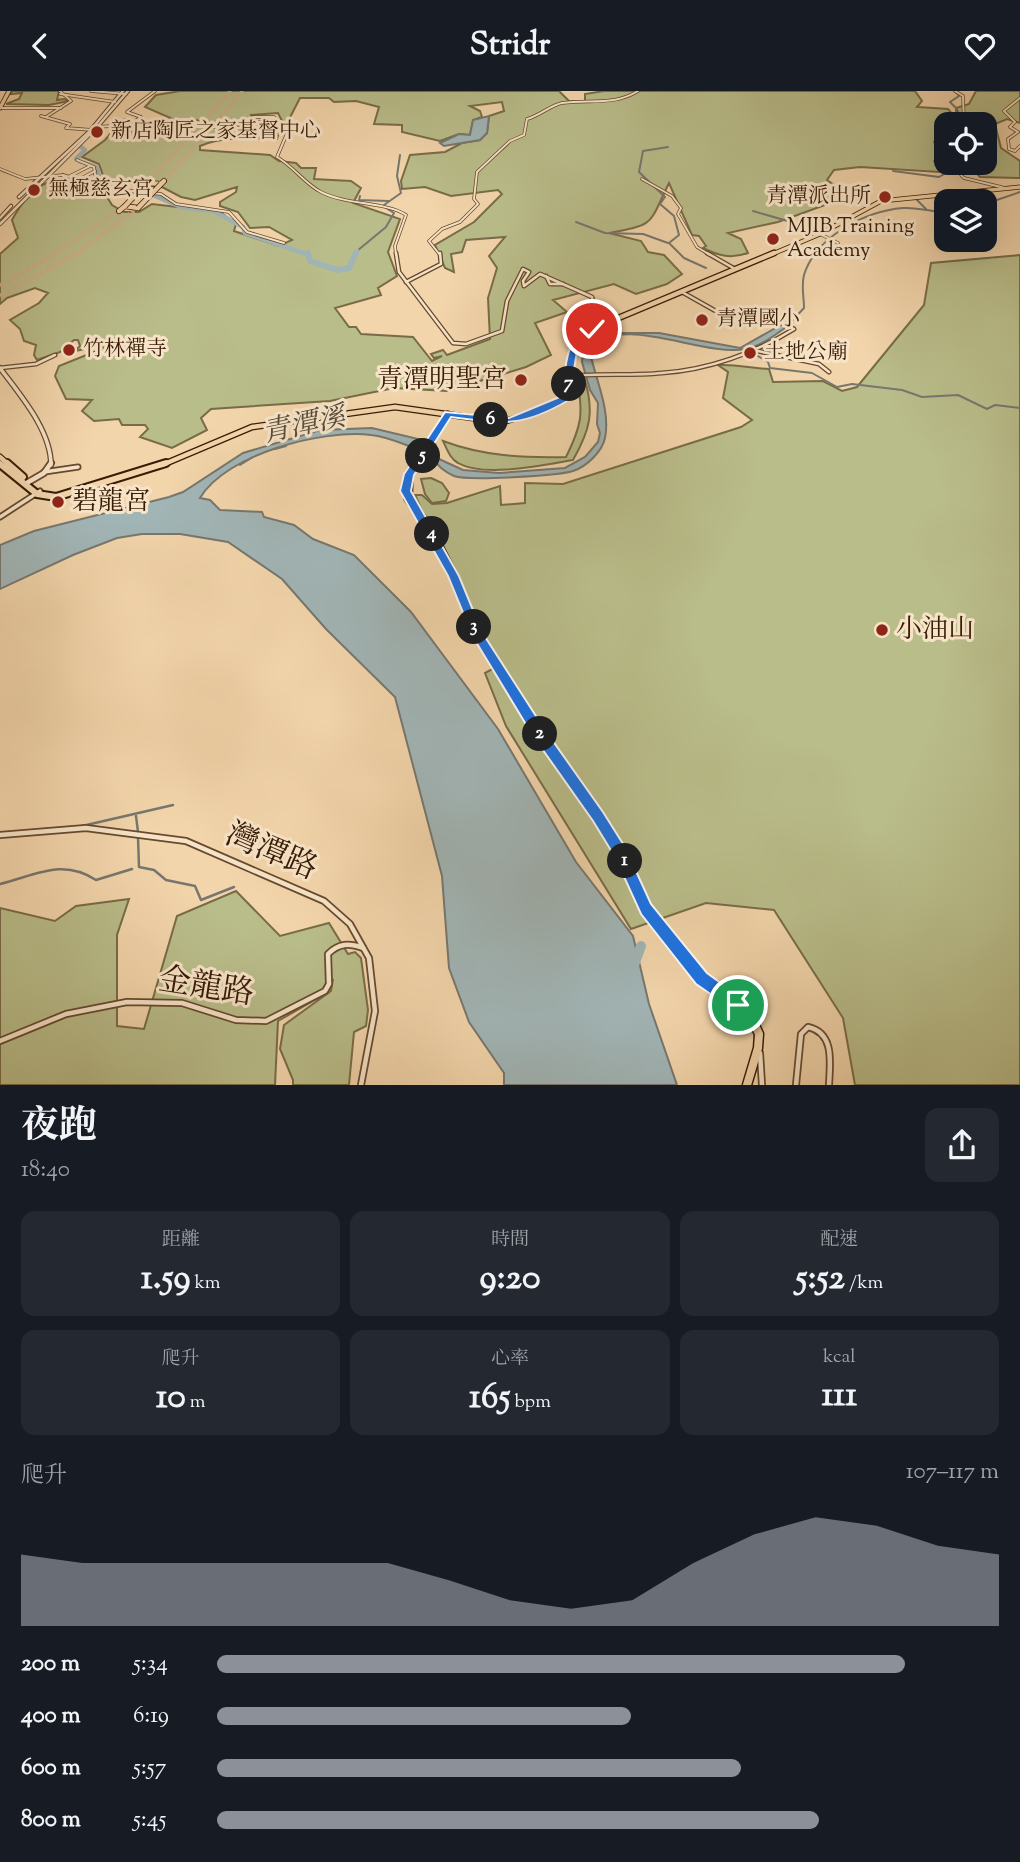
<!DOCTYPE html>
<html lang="zh-TW">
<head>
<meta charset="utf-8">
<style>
  body { margin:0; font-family:"Sorts Mill Goudy","Noto Serif TC",serif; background:#242831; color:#f1f3f6; height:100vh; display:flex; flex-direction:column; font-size:26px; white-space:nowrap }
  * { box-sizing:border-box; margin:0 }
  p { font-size:23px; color:#9ea1a6 }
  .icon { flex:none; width:38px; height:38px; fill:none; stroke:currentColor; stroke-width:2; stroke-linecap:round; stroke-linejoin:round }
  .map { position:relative; height:994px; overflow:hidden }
  .details { display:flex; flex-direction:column; background:#171b24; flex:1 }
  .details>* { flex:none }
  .controls { position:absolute; left:934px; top:21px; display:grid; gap:14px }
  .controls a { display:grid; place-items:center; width:63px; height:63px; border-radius:14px; background:#171b24; box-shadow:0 7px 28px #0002; font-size:35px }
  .pin { position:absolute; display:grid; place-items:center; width:60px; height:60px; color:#fff; margin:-30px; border:4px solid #fff; border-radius:50%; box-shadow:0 2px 7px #0007 }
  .km { position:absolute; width:35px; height:35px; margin:-18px; border-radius:50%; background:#222; color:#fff; font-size:19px; line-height:35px; text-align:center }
  .round { display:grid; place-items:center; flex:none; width:74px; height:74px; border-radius:14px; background:#242831 }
  .summary { display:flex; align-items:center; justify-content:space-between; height:119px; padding:0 21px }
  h1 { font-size:38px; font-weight:700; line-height:52px }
  .stats { display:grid; grid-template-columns:repeat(3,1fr); gap:10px; height:119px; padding:7px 21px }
  .stats div { display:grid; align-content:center; border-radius:14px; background:#242831; text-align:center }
  .stats b { font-size:35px; font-weight:700 }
  .stats small { font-size:19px; font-weight:400 }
  .stats p { font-size:19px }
  .chart { height:196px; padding:14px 21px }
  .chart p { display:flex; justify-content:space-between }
  .chart svg { width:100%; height:126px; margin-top:7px; fill:#8c9099; opacity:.7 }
  ul { padding:0 21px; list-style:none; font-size:23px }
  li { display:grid; grid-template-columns:112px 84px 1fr; align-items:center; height:52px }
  li i { height:18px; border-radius:9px; background:#8c9099 }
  header { display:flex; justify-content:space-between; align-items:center; height:91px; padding:0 21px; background:#171b24; font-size:32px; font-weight:700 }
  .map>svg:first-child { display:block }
  .green { fill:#b9bd8a; stroke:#786c48; stroke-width:2 }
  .water { fill:#a1b5b6; stroke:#77776f; stroke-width:2 }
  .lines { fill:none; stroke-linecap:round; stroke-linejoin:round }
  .stream-far1 { stroke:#77776f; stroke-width:2 }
  .stream { stroke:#77776f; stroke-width:2.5 }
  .river-far2 { stroke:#a1b5b6; stroke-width:4.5 }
  .river-far1 { stroke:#a1b5b6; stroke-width:6 }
  .river { stroke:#a1b5b6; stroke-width:10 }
  .motorway-tunnel-far1 { stroke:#cdb08a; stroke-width:4.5; stroke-dasharray:4.5 2; stroke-linecap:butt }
  .motorway-tunnel { stroke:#cdb08a; stroke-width:5; stroke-dasharray:5 2.5; stroke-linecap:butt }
  .minor-far3-casing { stroke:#664a2e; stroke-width:3.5 }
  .minor-far2-casing { stroke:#664a2e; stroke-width:5 }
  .minor-far1-casing { stroke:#664a2e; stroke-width:7 }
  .minor-casing { stroke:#664a2e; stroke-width:8 }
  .tertiary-far2-casing { stroke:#664a2e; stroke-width:4.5 }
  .tertiary-far1-casing { stroke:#664a2e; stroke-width:6 }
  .tertiary-casing { stroke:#664a2e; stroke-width:8 }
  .primary-far3-casing { stroke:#371b05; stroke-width:5 }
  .primary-far2-casing { stroke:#371b05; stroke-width:7 }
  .primary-far1-casing { stroke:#371b05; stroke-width:10 }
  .primary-casing { stroke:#371b05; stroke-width:11 }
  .motorway-casing { stroke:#371b05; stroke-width:6 }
  .minor-far3 { stroke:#f7e4c8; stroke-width:2 }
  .minor-far2 { stroke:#f7e4c8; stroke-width:2.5 }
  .minor-far1 { stroke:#f7e4c8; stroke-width:3.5 }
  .minor { stroke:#f7e4c8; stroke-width:4.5 }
  .tertiary-far2 { stroke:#f7e4c8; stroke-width:2.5 }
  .tertiary-far1 { stroke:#f7e4c8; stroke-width:3.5 }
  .tertiary { stroke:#f7e4c8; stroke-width:4.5 }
  .primary-far3 { stroke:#f3d5ab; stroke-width:3.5 }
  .primary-far2 { stroke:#f3d5ab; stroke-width:4.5 }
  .primary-far1 { stroke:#f3d5ab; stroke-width:6 }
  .primary { stroke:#f3d5ab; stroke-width:8 }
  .motorway { stroke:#f3d5ab; stroke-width:4.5 }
  .motorway-bridge-casing { stroke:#371b05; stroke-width:6; stroke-linecap:butt }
  .motorway-bridge { stroke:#f3d5ab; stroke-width:4.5 }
  .route { fill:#1a73e8; stroke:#fff; stroke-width:2 }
  .poi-dot { fill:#8f2418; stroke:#f7e4c8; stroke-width:2.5 }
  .labels { text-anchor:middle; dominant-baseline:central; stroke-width:6; stroke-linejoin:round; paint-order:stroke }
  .far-poi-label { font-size:21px; fill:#371b05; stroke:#f7e4c8; text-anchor:start }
  .poi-label { font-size:26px; fill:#371b05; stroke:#f7e4c8; text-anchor:start }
  .water-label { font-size:28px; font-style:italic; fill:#57493a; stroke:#f7e4c8 }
  .near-street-label { font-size:32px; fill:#371b05; stroke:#f7e4c8 }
</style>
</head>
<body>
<header><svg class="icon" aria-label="back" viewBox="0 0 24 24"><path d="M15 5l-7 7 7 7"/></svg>Stridr<svg class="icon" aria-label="heart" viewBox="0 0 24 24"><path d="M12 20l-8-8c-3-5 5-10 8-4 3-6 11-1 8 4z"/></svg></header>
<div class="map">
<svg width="1020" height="994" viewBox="0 0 1020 994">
  <rect width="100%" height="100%" fill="#f3d5ab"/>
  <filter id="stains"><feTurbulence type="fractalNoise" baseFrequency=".00286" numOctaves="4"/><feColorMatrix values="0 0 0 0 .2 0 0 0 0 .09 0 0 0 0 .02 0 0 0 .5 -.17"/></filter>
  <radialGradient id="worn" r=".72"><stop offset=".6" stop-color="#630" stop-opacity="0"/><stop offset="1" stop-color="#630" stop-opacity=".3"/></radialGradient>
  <!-- green -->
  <g class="green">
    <polygon points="12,0 59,0 57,9 64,8 69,10 49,14 6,13 19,8 22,2 11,3"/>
    <path d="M180 0H559L569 10 585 11V3L604 0H915L922 10 917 16 948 18 953 24 951 33H947V43L934 51 954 82 860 76 834 79 827 89 850 105 778 131 728 142 741 148 748 162C731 168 719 165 703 157L706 155 699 145 692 144 669 92C648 135 656 133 609 142L641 150 648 161 664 164 682 183 667 193 636 203 614 193 553 209 567 221 535 232 551 264 526 276 447 300 394 297 330 310 211 318 201 327 207 339 172 357 140 346 148 338 145 334H122L119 328 94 330 82 320 92 309 66 308 55 285 59 275 104 257 99 255 75 260 80 255 78 249H74L60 261 37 269 34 264 36 254 24 250 20 238 10 229 39 212 48 202 35 197 7 207 0 213V163L18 147 12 129C20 114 36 92 54 90L59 95 52 102 107 106 112 114 124 121H139L152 113 220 121 236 133 234 140 279 155 292 149 269 136 250 137 238 121 220 115V111L236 101 237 96 195 109 181 106 162 96 105 90 99 73 82 66 105 49 117 35 132 41 150 38 166 41 190 34 236 33 244 40H261L259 30 276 29 280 38 277 48C251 47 223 45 200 55V59L270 64 279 70 296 72 301 77H316L314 88 351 90 361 97 353 112 400 128 388 161 397 185 378 197 381 204 335 217 349 236H356L361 243 413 246 432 270 442 265 434 267 431 263 443 259 447 264 490 248 488 207 497 177 489 165 505 146 466 149 462 161 451 163 454 181 445 177 435 154 474 131 502 103 498 99 451 105 425 96 402 98 401 90 410 64 445 61 462 52 480 49 487 42 489 25 504 20 502 11 470 15 480 20 482 26 473 29 470 44 459 43 440 50 402 41V34L374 33 379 16 356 10 334 11 329 7H300L285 36 278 22 251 24 256 35 253 39 235 30 220 33 189 28 177 30 145 16 156 4Z"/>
    <polygon points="976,0 1020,0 1020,32 1007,28 995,33 1001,57 1020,70 1020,87 980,86 967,72 985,72 985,33 960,33 962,29 956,17 969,13"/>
    <path d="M1020 164V994H855L843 927 774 819 706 812 631 838 506 635 485 582 500 574 475 539 415 404H422L432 413 447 412 500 395 501 414 525 412V392L563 393 741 336 752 329 723 307 728 281 718 274C737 273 750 277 769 278L773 291 823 290 842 300 857 296 924 214 931 172Z"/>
    <path d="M584 286C595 321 590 339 573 369 543 374 484 387 458 372 450 368 447 358 443 350 483 365 523 367 566 366 581 336 584 323 577 289Z"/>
    <polygon points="431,387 442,392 449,402 446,410 432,412 425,403 421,388"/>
    <polygon points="236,800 280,845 329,832 348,863 355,861 361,867 368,919 366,935 354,941 349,994 293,994 293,989 280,958 284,934 331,900 333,888 320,906 278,930 275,994 0,994 0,817 55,830 76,815 129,808 117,844 117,935 144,938 177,825"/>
  </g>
  <!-- water -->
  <g class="water">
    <polygon points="489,25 487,42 480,49 444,55 440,52 459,43 470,44 473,29"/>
    <path d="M788 230 792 232C779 241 761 256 745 258 702 266 623 222 589 257 594 285 611 318 605 347 602 361 586 376 573 380 557 385 468 390 454 385 438 378 437 371 427 361 408 356 391 346 371 344 323 338 226 363 200 407L210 409 220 419 262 421 264 426 294 434 313 448 354 464 411 521 498 638 576 771 633 845 649 913 677 994H504V982L469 931 449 877 442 785 395 606 326 538 282 488 228 451 180 443H142L117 447 73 464 0 498V454L34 440 169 406 183 401 243 362 320 339 372 337 435 352 439 368 463 379 499 382 565 377 585 366 598 351 600 342 597 333 598 312 590 299 582 271 584 254 595 245 608 242H659L740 257Z"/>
  </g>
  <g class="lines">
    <!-- stream-far1 -->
    <g class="stream-far1">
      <polyline points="950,33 948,29 956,25 956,17 950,11 959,5 956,1"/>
      <polyline points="947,46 937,54 947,62"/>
      <polyline points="668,56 643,60 639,81 665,106 660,113 674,125 679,144 669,152 684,167 706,177"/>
      <polyline points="893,80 939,86 955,77 937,74 934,70 947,66"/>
      <polyline points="360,105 359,109 389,110"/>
      <polyline points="916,108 926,118"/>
      <polyline points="985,113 1020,101"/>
      <polyline points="384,114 401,102 397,85 400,64"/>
      <polyline points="753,120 798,133"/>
      <polyline points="576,131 605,142 643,143 668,152"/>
      <polyline points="357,160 386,136 394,122 386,117"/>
      <path d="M789 233 804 217C804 206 801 195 804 184 816 145 866 120 903 117 918 116 933 121 947 122"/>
      <polyline points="746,258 768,271 770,277 812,282 837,296 852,293 902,299 922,306 958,304 987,318 995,314 1020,317"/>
      <polyline points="275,358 286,355"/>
      <polyline points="240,374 253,366"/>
    </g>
    <!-- stream -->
    <g class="stream">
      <polyline points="136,725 138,741"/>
      <polyline points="82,735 173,714"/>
      <polyline points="33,739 73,736"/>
      <polyline points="138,746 139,776 154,779 166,789 195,795 201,809 234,796"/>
      <path d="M0 793C36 784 63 767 96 789L132 778"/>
    </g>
    <!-- river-far2 -->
    <g class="river-far2">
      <polyline points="76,68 85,59 81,56"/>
      <polyline points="79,70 96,76 101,91 119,98"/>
      <polyline points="155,105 181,116 213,120"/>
      <polyline points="215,121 243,136 245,142 309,164"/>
      <polyline points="355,164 357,160"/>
    </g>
    <!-- river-far1 -->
    <polyline class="river-far1" points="308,162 310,170 337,179 349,177 356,162"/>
    <!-- river -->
    <polyline class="river" points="634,874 641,855"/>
    <!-- motorway-tunnel-far1 -->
    <g class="motorway-tunnel-far1">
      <polyline points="150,89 231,0"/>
      <polyline points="164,90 243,0"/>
      <polyline points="54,164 119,120"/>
      <polyline points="74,164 134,120"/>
    </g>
    <!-- motorway-tunnel -->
    <g class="motorway-tunnel">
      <polyline points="0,195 57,162"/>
      <polyline points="0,205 77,162"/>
    </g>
    <!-- minor-far3 casing -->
    <g class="minor-far3-casing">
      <g id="minor-far3">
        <polyline points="91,0 126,3"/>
        <polyline points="955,0 963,5 964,33"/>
        <polyline points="60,3 115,11"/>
        <polyline points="1020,7 1004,20 1015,31 1010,36 1018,41 1008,48 1009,58 1015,60 1020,55"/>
        <polyline points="0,17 61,17"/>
        <polyline points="41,25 70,33 66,37 93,39"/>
        <polyline points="46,26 71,10 60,0"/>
        <polyline points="135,30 141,26 127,21 155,0"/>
        <polyline points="95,36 113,35 124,29 172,40 191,33"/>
        <path d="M167 39 186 30C209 40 231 32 254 42L259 35 253 26H274L288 40 277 66C293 75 305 93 321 101 346 114 387 111 406 124L395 155 396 164"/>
        <polyline points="77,69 94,76 96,91"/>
        <polyline points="963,72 969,78 961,84 964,87 1005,97"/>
        <polyline points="0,78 25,88 63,84 112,98 161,103 176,113 229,121 247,141 284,152"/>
        <polyline points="63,84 66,96 85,96 98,103"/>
        <polyline points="70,85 90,75"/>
        <polyline points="80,88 95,80"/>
        <polyline points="642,88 672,105 681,117 678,123 697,156 710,164"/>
        <polyline points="106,96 98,103 119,104"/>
        <polyline points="57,99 64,95"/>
        <polyline points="820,143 838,152"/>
        <path d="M440 164 429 150 442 138 460 131 478 113 474 108 477 81 510 50 524 44 527 28C539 25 551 14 562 12 590 8 614 15 638 0"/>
      </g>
    </g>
    <!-- minor-far2 casing -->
    <g class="minor-far2-casing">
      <g id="minor-far2">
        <polyline points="396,162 399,181 453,252 466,253 502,240 507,210 523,178 529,181 523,190 524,195 540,183 592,206 594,218 613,230"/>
        <polyline points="707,162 735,178"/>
        <polyline points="546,185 550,193 563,193"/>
        <polyline points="406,191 441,173 440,162"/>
        <polyline points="753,259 819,273 829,281"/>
        <polyline points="0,277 36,273 55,264"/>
        <path d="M571 285C601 282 632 285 662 282 708 279 755 262 794 238L771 226 721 223 682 201"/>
      </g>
    </g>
    <!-- minor-far1 casing -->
    <g class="minor-far1-casing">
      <g id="minor-far1">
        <polyline points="44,381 78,376"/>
        <polyline points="0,426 40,400"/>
      </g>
    </g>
    <!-- minor casing -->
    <g class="minor-casing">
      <g id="minor">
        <polyline points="0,744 86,737 186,750 324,810 350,833 369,867 375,920 361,994"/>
        <path d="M0 950 66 923 127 911 182 912 236 929 266 930 325 900 329 893 328 863C339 852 349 852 363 857"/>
        <polyline points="760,962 762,994"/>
        <path d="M796 994 801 943 808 936C835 942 830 972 829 994"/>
      </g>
    </g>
    <!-- tertiary-far2 casing -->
    <g class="tertiary-far2-casing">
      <g id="tertiary-far2">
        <polyline points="19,106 90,40 123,0"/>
        <polyline points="0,127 11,115"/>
        <polyline points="0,133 98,35 128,0"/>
      </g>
    </g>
    <!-- tertiary-far1 casing -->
    <g class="tertiary-far1-casing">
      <path id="tertiary-far1" d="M0 277C20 304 51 339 51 374"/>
    </g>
    <!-- tertiary casing -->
    <g class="tertiary-casing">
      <polyline id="tertiary" points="25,393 44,382 51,372"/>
    </g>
    <!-- primary-far3 casing -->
    <g class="primary-far3-casing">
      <g id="primary-far3">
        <polyline points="0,17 9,0"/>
        <polyline points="770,164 820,143 881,110 1020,96"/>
      </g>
    </g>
    <!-- primary-far2 casing -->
    <g class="primary-far2-casing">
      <g id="primary-far2">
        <polyline points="0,366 9,374"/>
        <polyline points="162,374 252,336 395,316 502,331 538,321 566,306 574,254 592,238 774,162"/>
        <polyline points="415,374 448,323"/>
      </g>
    </g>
    <!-- primary-far1 casing -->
    <g class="primary-far1-casing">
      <g id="primary-far1">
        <polyline points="7,372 23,386"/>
        <polyline points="416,372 409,383 408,407 431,440 454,485 477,543 542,645"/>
        <polyline points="0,373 37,403 56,406 166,372"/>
      </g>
    </g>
    <!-- primary casing -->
    <g class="primary-casing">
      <polyline id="primary" points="540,643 620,761 646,818 702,888 738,914 753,930 759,943 758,957 747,994"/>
    </g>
    <!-- motorway casing -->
    <g class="motorway-casing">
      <g id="motorway">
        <polyline points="147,92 161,93 164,90"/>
        <polyline points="119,120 125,115 138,117"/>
      </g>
    </g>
    <!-- minor-far3 -->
    <use href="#minor-far3" class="minor-far3"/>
    <!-- minor-far2 -->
    <use href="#minor-far2" class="minor-far2"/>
    <!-- minor-far1 -->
    <use href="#minor-far1" class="minor-far1"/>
    <!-- minor -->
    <use href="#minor" class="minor"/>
    <!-- tertiary-far2 -->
    <use href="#tertiary-far2" class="tertiary-far2"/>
    <!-- tertiary-far1 -->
    <use href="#tertiary-far1" class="tertiary-far1"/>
    <!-- tertiary -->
    <use href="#tertiary" class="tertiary"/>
    <!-- primary-far3 -->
    <use href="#primary-far3" class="primary-far3"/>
    <!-- primary-far2 -->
    <use href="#primary-far2" class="primary-far2"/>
    <!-- primary-far1 -->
    <use href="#primary-far1" class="primary-far1"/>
    <!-- primary -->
    <use href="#primary" class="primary"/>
    <!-- motorway -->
    <use href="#motorway" class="motorway"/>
    <!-- motorway-bridge casing -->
    <g class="motorway-bridge-casing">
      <g id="motorway-bridge">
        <polyline points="125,115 147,92"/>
        <polyline points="138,117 161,93"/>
      </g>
    </g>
    <!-- motorway-bridge -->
    <use href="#motorway-bridge" class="motorway-bridge"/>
  </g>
  <!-- route -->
  <path class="route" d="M592 235 595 240 578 254 569 309C521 337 504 333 451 326L414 384 411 400 459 485 482 541 543 636 603 721 625 756 651 813 707 882 744 909 746 914 738 922 696 893 641 823 615 766 593 730 533 645 473 546 448 485 400 400 404 383 445 321 509 327 562 305C566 278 563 247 592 235Z"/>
  <!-- markers -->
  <g class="poi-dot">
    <circle cx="97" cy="41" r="7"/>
    <circle cx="34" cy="99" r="7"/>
    <circle cx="885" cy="106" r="7"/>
    <circle cx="773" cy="148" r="7"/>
    <circle cx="702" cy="229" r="7"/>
    <circle cx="69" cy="259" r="7"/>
    <circle cx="750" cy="262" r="7"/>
    <circle cx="521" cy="289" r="7"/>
    <circle cx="58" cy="411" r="7"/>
    <circle cx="882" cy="539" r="7"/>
  </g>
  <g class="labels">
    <!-- far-poi labels -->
    <g class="far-poi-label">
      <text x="111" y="41">新店陶匠之家基督中心</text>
      <text x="48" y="99">無極慈玄宮</text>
      <text x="871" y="106" text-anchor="end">青潭派出所</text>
      <text x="787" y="136">MJIB Training<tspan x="787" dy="24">Academy</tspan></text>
      <text x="716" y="229">青潭國小</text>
      <text x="83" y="259">竹林禪寺</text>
      <text x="764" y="262">土地公廟</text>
    </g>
    <!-- poi labels -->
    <g class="poi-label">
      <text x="507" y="289" text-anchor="end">青潭明聖宮</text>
      <text x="72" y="411">碧龍宮</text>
      <text x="896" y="539">小油山</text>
    </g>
    <!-- water labels -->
    <g class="water-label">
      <text transform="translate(304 335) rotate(-12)">青潭溪</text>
    </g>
    <!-- near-street labels -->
    <g class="near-street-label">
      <text transform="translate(271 762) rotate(23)">灣潭路</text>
      <text transform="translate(206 897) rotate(9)">金龍路</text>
    </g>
  </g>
  <rect width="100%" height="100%" filter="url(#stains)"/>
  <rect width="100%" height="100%" fill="url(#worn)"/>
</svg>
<div class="controls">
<a><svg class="icon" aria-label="locate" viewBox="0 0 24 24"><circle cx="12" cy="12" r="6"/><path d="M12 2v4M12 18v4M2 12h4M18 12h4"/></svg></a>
<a><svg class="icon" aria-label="layers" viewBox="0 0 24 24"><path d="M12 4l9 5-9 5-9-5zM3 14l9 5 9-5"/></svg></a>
</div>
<div class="pin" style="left:738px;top:914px;background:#1e9e55"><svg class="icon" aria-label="arrive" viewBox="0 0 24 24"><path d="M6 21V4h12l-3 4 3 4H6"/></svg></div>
<div class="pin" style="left:592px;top:238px;background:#d93025"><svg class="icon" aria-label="check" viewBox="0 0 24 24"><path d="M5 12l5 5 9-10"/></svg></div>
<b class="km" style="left:625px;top:770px">1</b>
<b class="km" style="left:540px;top:643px">2</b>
<b class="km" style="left:474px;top:536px">3</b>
<b class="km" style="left:432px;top:443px">4</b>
<b class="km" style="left:423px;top:365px">5</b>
<b class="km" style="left:491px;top:329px">6</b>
<b class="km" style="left:569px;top:293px">7</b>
</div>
<section class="details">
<div class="summary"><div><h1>夜跑</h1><p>18:40</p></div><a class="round"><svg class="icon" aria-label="share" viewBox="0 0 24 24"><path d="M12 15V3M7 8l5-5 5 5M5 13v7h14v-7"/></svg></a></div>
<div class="stats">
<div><p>距離</p><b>1.59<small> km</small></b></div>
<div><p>時間</p><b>9:20</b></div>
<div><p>配速</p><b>5:52<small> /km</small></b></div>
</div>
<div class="stats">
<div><p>爬升</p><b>10<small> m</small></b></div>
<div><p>心率</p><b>165<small> bpm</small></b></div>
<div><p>kcal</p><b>111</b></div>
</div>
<div class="chart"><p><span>爬升</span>107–117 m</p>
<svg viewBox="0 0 160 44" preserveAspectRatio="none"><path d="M0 44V19L10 22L20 22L30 22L40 22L50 22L60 22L70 28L80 35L90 38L100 35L110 22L120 12L130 6L140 9L150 16L160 19V44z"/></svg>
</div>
<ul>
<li><b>200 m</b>5:34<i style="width:88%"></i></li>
<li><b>400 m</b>6:19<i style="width:53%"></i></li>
<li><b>600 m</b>5:57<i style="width:67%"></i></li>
<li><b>800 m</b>5:45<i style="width:77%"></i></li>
</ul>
</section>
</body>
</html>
